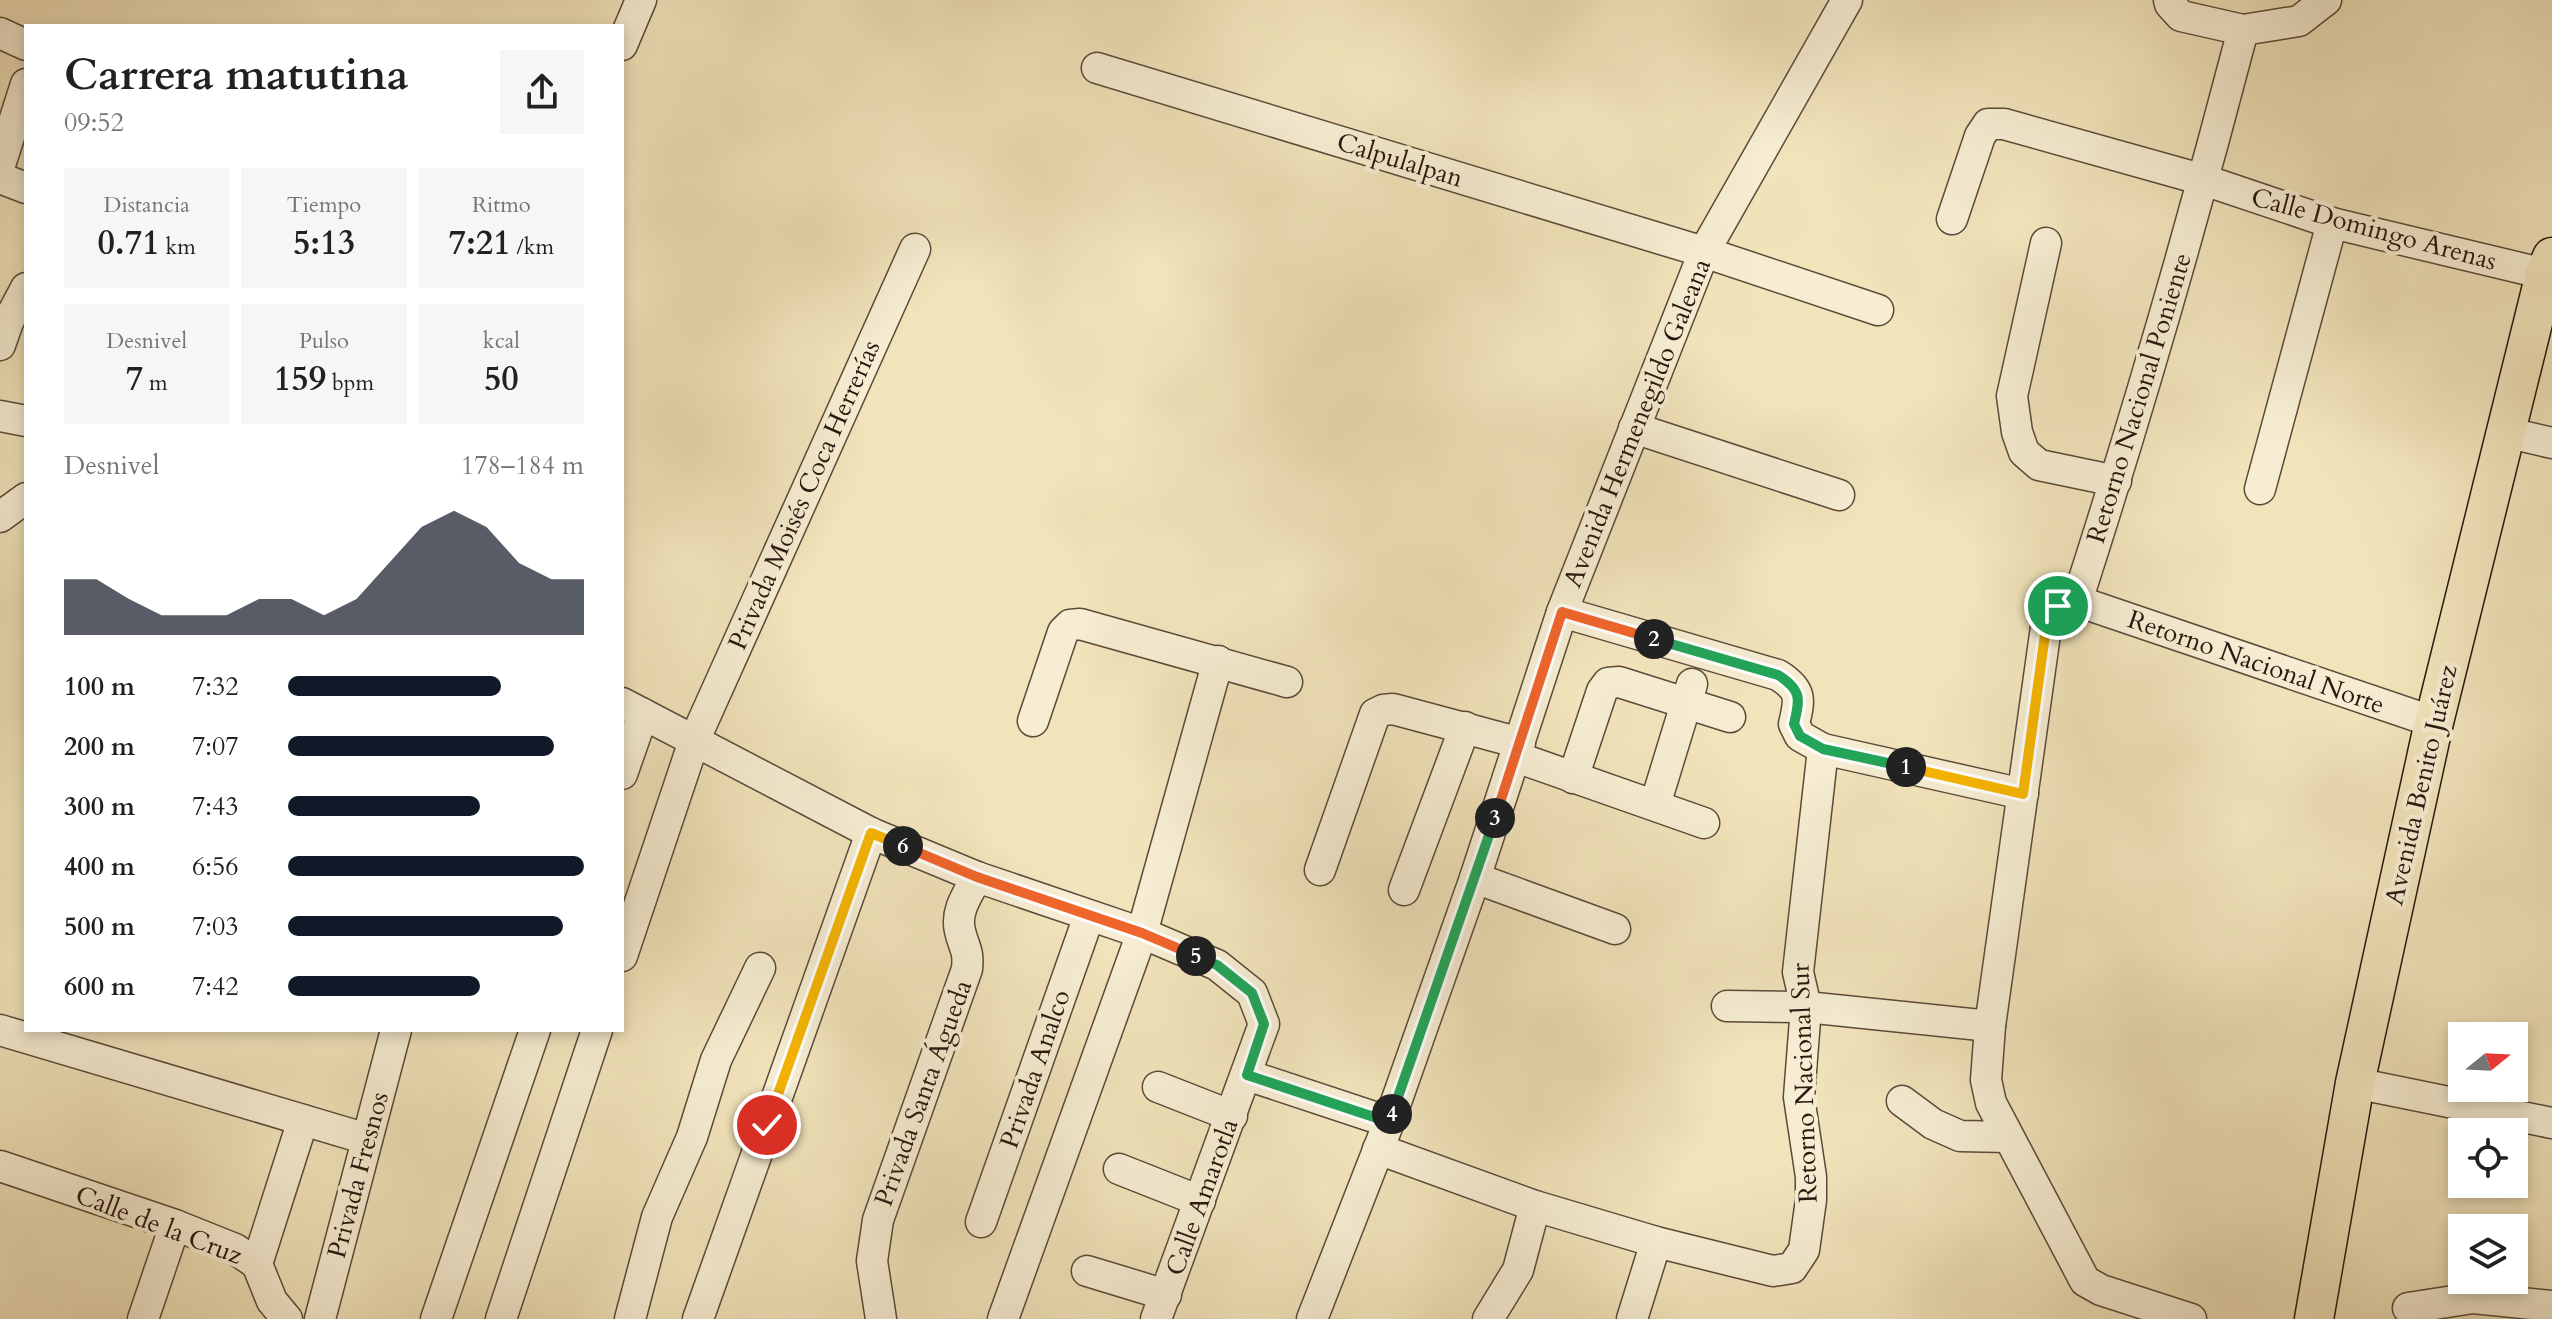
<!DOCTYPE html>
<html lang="es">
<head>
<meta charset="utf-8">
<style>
  body { margin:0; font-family:Cardo,serif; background:#f6f6f6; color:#202124; height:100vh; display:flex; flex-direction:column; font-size:30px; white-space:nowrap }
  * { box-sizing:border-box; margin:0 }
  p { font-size:26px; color:#757577 }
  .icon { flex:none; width:44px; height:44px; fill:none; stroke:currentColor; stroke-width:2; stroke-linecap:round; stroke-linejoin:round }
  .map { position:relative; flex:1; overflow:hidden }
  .sheet { position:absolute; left:24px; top:24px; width:600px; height:1008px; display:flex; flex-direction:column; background:#fff; border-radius:0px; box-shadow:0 4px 12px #0003 }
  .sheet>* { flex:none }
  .needle { width:52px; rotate:72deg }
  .buttons { position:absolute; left:2448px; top:1022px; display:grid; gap:16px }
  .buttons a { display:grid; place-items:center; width:80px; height:80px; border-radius:0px; background:#fff; box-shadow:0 4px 12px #0003; font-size:40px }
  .pin { position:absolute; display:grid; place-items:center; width:68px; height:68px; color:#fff; margin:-34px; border:4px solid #fff; border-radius:50%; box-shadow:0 2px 8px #0007 }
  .km { position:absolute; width:40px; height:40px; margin:-20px; border-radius:50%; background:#222; color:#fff; font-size:22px; line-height:40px; text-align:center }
  .round { display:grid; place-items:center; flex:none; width:84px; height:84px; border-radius:0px; background:#f6f6f6 }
  .summary { display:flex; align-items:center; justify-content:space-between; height:136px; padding:0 40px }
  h1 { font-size:44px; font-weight:700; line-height:60px }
  .stats { display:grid; grid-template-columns:repeat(3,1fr); gap:12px; height:136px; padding:8px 40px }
  .stats div { display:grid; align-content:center; border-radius:0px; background:#f6f6f6; text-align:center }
  .stats b { font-size:34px; font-weight:700 }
  .stats small { font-size:22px; font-weight:400 }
  .stats p { font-size:22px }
  .chart { height:224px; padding:16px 40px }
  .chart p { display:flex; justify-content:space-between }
  .chart svg { width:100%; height:144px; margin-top:8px; fill:#111827; opacity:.7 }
  ul { padding:0 40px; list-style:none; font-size:26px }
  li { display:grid; grid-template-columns:128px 96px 1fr; align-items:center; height:60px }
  li i { height:20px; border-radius:10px; background:#111827 }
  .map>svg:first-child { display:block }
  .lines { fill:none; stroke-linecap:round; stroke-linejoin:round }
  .minor-casing { stroke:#5b4a3a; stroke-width:33 }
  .major-casing { stroke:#291710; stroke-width:41 }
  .minor { stroke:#f6edd2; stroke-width:30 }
  .major { stroke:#f1e3ba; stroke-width:38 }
  .split-1-casing { stroke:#fff; stroke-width:16 }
  .split-2-casing { stroke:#fff; stroke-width:16 }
  .split-3-casing { stroke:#fff; stroke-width:16 }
  .split-4-casing { stroke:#fff; stroke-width:16 }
  .split-5-casing { stroke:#fff; stroke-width:16 }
  .split-6-casing { stroke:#fff; stroke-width:16 }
  .split-7-casing { stroke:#fff; stroke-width:16 }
  .split-1 { stroke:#f5b400; stroke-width:10 }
  .split-2 { stroke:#22a559; stroke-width:10 }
  .split-3 { stroke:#f0652b; stroke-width:10 }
  .split-4 { stroke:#22a559; stroke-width:10 }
  .split-5 { stroke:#22a559; stroke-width:10 }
  .split-6 { stroke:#f0652b; stroke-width:10 }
  .split-7 { stroke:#f5b400; stroke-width:10 }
  .labels { text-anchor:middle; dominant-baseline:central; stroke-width:8; stroke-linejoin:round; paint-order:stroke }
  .street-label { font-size:26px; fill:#291710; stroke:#f6edd2 }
</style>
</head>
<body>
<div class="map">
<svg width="2552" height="1319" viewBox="0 0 2552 1319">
  <rect width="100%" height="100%" fill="#f1e3ba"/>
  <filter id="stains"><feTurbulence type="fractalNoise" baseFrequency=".0025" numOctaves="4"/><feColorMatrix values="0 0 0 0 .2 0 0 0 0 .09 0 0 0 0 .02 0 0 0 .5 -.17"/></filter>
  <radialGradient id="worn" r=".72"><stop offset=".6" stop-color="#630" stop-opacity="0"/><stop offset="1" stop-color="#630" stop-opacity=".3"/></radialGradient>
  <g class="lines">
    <!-- minor casing -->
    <g class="minor-casing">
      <g id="minor">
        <polyline points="2169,0 2170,4 2181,16 2243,30 2299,21 2326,0"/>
        <polyline points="0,33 26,45"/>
        <polyline points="622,45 641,0"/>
        <polyline points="1097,68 1704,252 1878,310"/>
        <polyline points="0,165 26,84"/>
        <polyline points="0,178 26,188"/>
        <polyline points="1952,219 1980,136 1988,124 2004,124 2204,180 2332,223 2545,274"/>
        <polyline points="2046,243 2012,396 2017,432 2024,452 2039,465 2116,481"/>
        <polyline points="0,345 8,322 26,288"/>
        <polyline points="0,416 26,421"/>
        <polyline points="1634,428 1839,495"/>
        <polyline points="2505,432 2552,443"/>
        <polyline points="2260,489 2332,223"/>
        <polyline points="0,517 26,498"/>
        <polyline points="2077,601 2058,606 2047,620 1990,1026 1986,1080 1991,1103 2085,1281 2101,1290 2191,1319"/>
        <path d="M2077 601C2138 412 2193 222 2243 30"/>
        <polyline points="2077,601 2434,722"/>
        <path d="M1562 612 1778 675C1802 690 1800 699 1794 724L1800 736 1823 749 2023 794"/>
        <polyline points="622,703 871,833 977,877 1142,933 1217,965 1252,993 1264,1024 1156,1319"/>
        <polyline points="1033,721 1063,632 1070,625 1080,624 1287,682"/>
        <polyline points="1516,757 1704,823"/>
        <polyline points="622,774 643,714"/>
        <polyline points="1573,778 1602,691 1608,683 1619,682 1730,717"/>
        <polyline points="1655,805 1692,684"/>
        <polyline points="1320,870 1375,714 1383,710 1393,709 1520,743"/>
        <polyline points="1475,878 1615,929"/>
        <polyline points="1404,890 1465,727"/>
        <polyline points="622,956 694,741 915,249"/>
        <polyline points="1727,1006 1806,1007 1990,1026"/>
        <polyline points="0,1030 367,1139"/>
        <polyline points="1247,1075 1389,1122"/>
        <polyline points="2355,1083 2552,1123"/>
        <polyline points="1158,1087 1232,1116"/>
        <polyline points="1902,1101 1933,1124 1960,1136 2008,1137"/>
        <polyline points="1378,1149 1535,1206 1656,1242 1773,1271 1792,1268 1804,1250 1811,1200 1811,1177 1799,1097 1806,1007 1798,972 1823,749"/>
        <polyline points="0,1166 175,1225 235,1249 257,1264 272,1301 287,1319"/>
        <polyline points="1119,1169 1200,1201"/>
        <polyline points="981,1222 1089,916"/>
        <polyline points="257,1264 303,1120"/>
        <polyline points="1087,1271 1166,1295"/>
        <polyline points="2408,1308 2473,1298 2552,1306"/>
        <polyline points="143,1319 175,1225"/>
        <polyline points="320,1319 396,1030"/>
        <polyline points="436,1319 535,1030"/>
        <polyline points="501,1319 597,1030"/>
        <polyline points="630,1319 657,1217 692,1137 716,1060 760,968"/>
        <polyline points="698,1319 871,833"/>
        <path d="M881 1319 872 1261 878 1220 967 969C969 949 964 949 960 931 955 911 968 894 977 877"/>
        <polyline points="1003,1319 1142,933 1218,661"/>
        <polyline points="1312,1319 1389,1122 1475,878 1562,612 1704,252 1847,0"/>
        <polyline points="1488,1319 1518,1270 1535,1206"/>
        <polyline points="1632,1319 1656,1242"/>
      </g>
    </g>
    <!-- major casing -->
    <g class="major-casing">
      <polyline id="major" points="2314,1319 2355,1083 2434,722 2545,274 2552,257"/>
    </g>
    <!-- minor -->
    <use href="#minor" class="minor"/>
    <!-- major -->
    <use href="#major" class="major"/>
  </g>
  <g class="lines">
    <!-- split-1 casing -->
    <g class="split-1-casing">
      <polyline id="split-1" points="1906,767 2023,794 2047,620 2058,606"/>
    </g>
    <!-- split-2 casing -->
    <g class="split-2-casing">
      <path id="split-2" d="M1654 639 1778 675C1802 690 1800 699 1794 724L1800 736 1823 749 1906 767"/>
    </g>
    <!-- split-3 casing -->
    <g class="split-3-casing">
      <polyline id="split-3" points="1495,818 1562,612 1654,639"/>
    </g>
    <!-- split-4 casing -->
    <g class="split-4-casing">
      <polyline id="split-4" points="1392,1114 1495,818"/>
    </g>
    <!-- split-5 casing -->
    <g class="split-5-casing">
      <polyline id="split-5" points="1196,956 1217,965 1252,993 1264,1024 1247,1075 1389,1122 1392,1114"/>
    </g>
    <!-- split-6 casing -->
    <g class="split-6-casing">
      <polyline id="split-6" points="903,846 977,877 1142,933 1196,956"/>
    </g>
    <!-- split-7 casing -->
    <g class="split-7-casing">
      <polyline id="split-7" points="767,1125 871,833 903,846"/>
    </g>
    <!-- split-1 -->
    <use href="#split-1" class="split-1"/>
    <!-- split-2 -->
    <use href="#split-2" class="split-2"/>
    <!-- split-3 -->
    <use href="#split-3" class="split-3"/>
    <!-- split-4 -->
    <use href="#split-4" class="split-4"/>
    <!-- split-5 -->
    <use href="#split-5" class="split-5"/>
    <!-- split-6 -->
    <use href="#split-6" class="split-6"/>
    <!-- split-7 -->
    <use href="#split-7" class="split-7"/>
  </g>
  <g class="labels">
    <!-- street labels -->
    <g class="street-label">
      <text transform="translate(1400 160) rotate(17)">Calpulalpan</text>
      <text transform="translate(2374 229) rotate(15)">Calle Domingo Arenas</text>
      <text transform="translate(2139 398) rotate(-73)">Retorno Nacional Poniente</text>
      <text transform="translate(1637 423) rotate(-68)">Avenida Hermenegildo Galeana</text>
      <text transform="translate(804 495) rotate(-66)">Privada Moisés Coca Herrerías</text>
      <text transform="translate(2256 662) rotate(19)">Retorno Nacional Norte</text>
      <text transform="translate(2421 785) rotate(-77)">Avenida Benito Juárez</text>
      <text transform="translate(1035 1069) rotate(-71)">Privada Analco</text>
      <text transform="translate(1804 1083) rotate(-92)">Retorno Nacional Sur</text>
      <text transform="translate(923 1093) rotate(-70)">Privada Santa Águeda</text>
      <text transform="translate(358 1175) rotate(-75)">Privada Fresnos</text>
      <text transform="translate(1202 1197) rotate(-70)">Calle Amarotla</text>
      <text transform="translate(159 1225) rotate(21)">Calle de la Cruz</text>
    </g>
  </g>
  <rect width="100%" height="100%" filter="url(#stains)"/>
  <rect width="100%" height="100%" fill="url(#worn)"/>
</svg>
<div class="buttons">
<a><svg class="needle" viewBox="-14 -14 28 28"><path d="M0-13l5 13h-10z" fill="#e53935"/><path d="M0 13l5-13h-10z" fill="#757577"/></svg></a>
<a><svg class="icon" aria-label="locate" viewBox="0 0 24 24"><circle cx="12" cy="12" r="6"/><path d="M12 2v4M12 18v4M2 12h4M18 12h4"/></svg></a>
<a><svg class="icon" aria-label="layers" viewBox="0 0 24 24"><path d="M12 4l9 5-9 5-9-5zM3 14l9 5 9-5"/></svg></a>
</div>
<div class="pin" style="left:2058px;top:606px;background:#1e9e55"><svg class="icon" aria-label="arrive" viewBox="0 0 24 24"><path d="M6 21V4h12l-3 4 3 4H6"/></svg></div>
<div class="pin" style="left:767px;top:1125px;background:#d93025"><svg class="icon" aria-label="check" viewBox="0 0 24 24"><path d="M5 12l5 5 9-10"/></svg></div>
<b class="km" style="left:1906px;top:767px">1</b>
<b class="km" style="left:1654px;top:639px">2</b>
<b class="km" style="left:1495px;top:818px">3</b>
<b class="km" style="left:1392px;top:1114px">4</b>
<b class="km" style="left:1196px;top:956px">5</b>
<b class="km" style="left:903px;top:846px">6</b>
<section class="sheet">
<div class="summary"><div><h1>Carrera matutina</h1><p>09:52</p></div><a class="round"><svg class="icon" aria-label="share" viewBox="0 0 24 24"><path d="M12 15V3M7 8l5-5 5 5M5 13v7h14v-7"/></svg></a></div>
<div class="stats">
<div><p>Distancia</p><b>0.71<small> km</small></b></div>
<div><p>Tiempo</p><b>5:13</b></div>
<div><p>Ritmo</p><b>7:21<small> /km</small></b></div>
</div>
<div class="stats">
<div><p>Desnivel</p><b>7<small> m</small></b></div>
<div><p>Pulso</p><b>159<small> bpm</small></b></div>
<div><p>kcal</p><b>50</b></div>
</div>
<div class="chart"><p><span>Desnivel</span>178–184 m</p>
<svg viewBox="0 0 160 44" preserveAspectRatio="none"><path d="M0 44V27L10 27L20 33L30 38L40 38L50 38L60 33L70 33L80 38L90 33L100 22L110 11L120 6L130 11L140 22L150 27L160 27V44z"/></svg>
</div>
<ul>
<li><b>100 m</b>7:32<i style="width:72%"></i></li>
<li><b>200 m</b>7:07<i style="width:90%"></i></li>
<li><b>300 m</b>7:43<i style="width:65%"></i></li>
<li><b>400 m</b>6:56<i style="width:100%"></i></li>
<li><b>500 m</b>7:03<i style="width:93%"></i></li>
<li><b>600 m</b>7:42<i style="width:65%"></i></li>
</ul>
</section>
</div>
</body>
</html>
